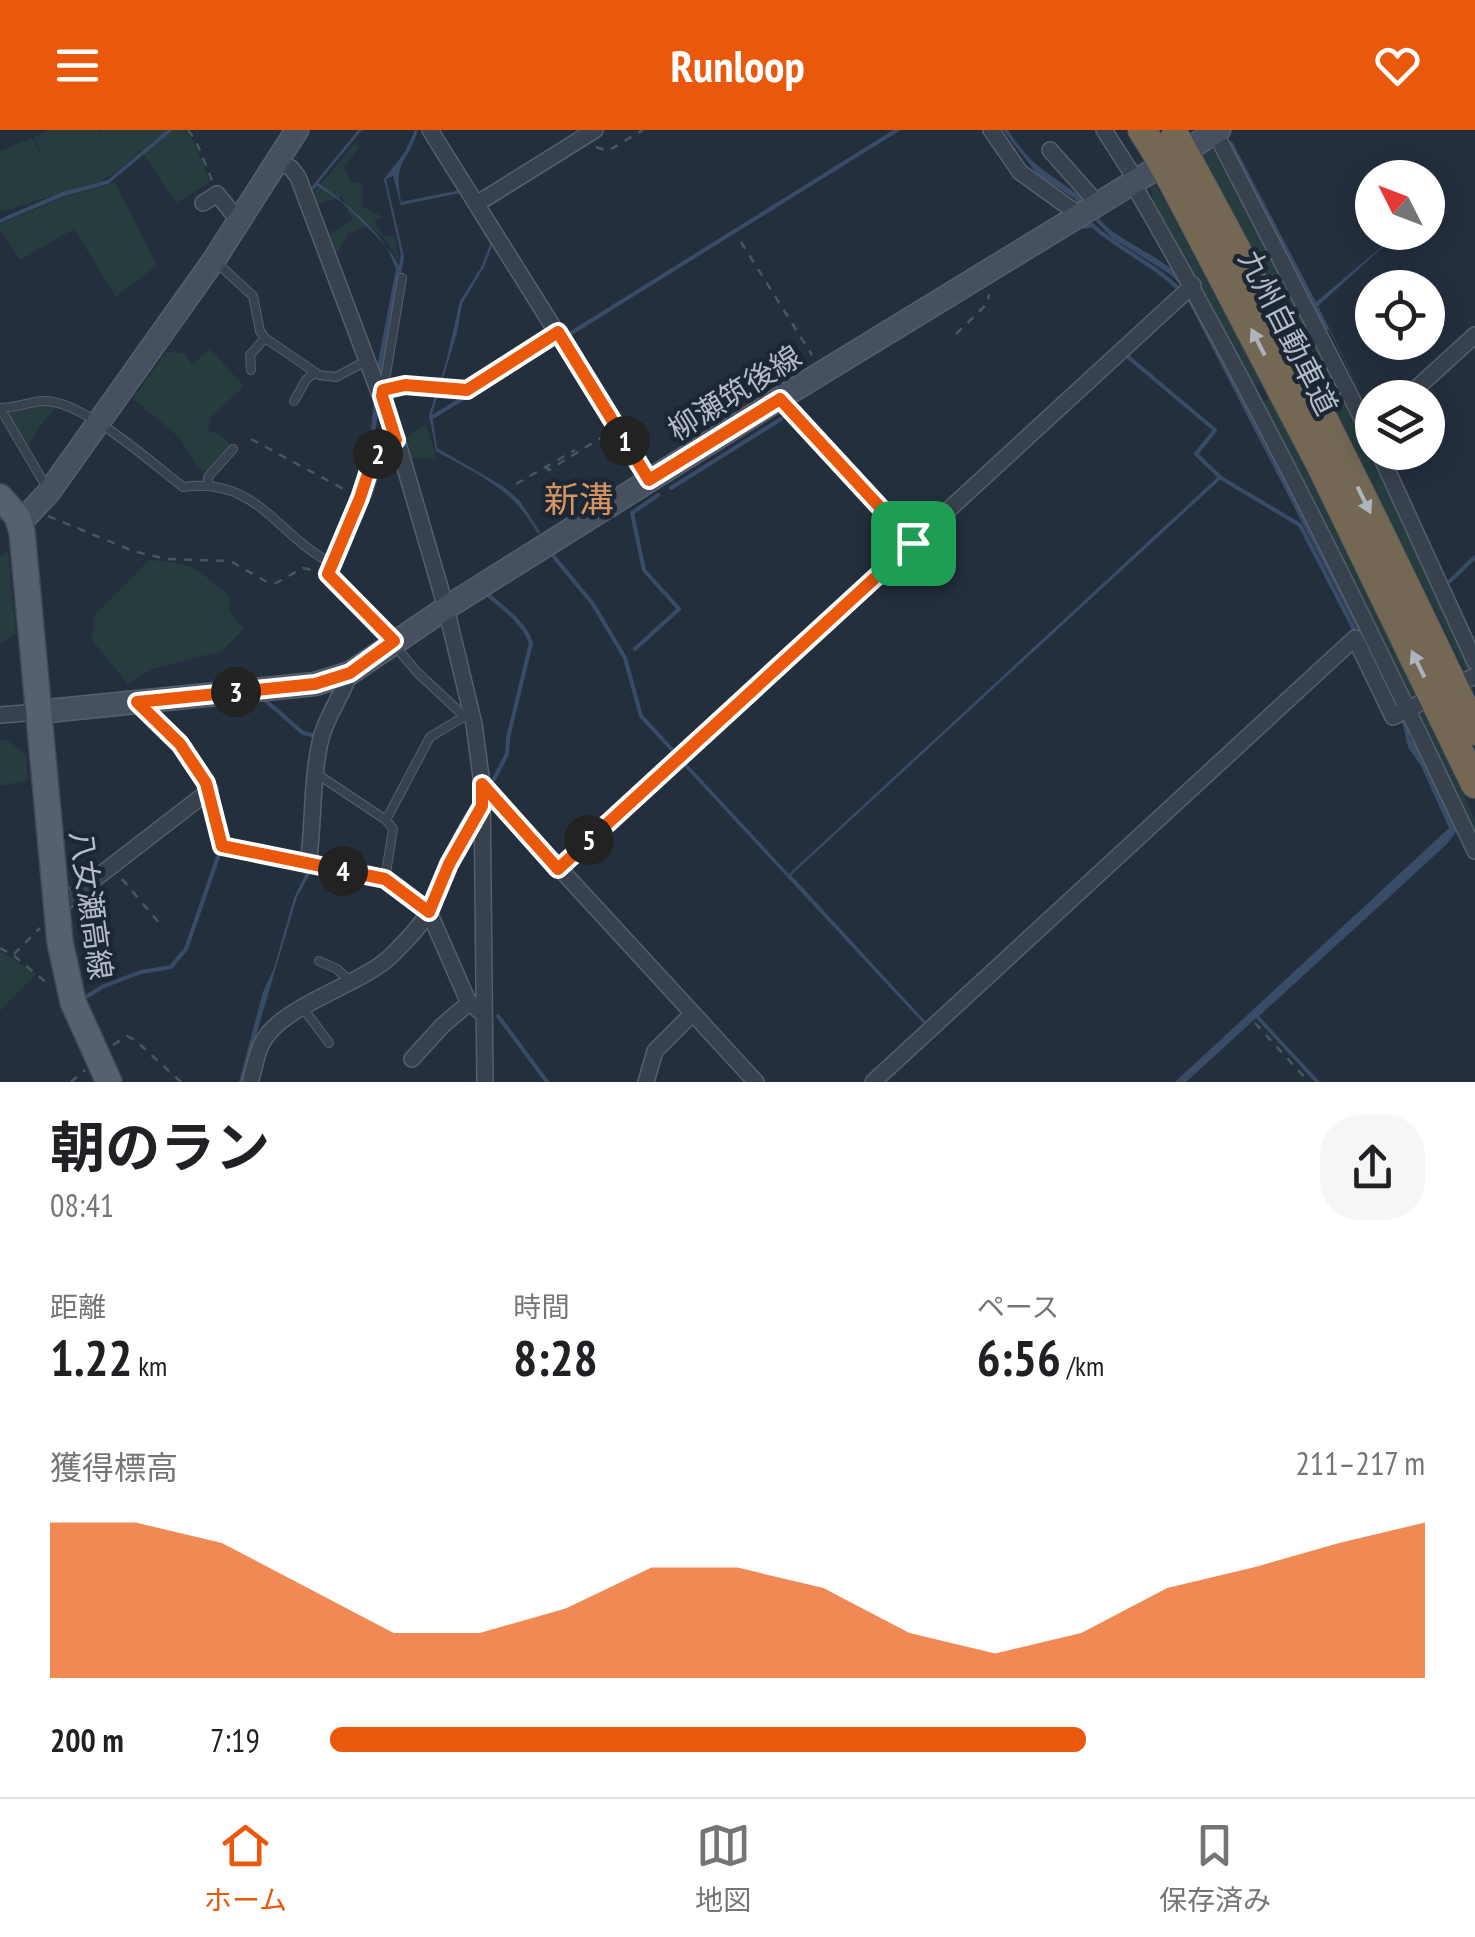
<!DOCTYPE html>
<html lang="ja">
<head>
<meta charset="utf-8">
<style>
  body { margin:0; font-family:"PT Sans Narrow","Noto Sans JP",sans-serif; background:#f6f6f6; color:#202124; height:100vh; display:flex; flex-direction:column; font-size:38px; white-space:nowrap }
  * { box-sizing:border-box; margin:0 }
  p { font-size:32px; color:#757577 }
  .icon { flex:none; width:55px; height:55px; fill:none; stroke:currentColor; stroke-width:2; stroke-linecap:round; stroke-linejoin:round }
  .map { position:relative; height:952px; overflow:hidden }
  .details { display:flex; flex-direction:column; background:#fff; flex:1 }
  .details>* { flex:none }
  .needle { width:65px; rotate:312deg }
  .fabs { position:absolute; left:1355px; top:30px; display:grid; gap:20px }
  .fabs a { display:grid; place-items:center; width:90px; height:90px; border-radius:50%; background:#fff; box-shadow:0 5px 25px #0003; font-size:50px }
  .pin { position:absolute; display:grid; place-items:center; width:85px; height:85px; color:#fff; margin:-42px; border-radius:20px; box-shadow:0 5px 15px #0006 }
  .km { position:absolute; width:50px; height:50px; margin:-25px; border-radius:50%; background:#222; color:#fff; font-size:28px; line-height:50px; text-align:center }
  .round { display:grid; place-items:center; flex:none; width:105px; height:105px; border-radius:40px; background:#f6f6f6 }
  .overview { display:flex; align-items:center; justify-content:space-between; height:170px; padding:0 50px }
  h1 { font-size:55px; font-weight:700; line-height:75px }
  .stats { display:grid; grid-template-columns:repeat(3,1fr); gap:15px; height:170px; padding:10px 50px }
  .stats div { display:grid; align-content:center }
  .stats b { font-size:50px; font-weight:700 }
  .stats small { font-size:28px; font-weight:400 }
  .stats p { font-size:28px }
  .chart { height:280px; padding:20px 50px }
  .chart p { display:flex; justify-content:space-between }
  .chart svg { width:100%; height:180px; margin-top:10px; fill:#ea580c; opacity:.7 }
  ul { padding:0 50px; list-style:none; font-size:32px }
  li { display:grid; grid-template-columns:160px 120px 1fr; align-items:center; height:75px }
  li i { height:25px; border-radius:12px; background:#ea580c }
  header { display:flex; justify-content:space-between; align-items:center; height:130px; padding:0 50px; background:#ea580c; color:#fff; font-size:45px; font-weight:700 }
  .tab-bar { display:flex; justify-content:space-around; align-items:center; height:140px; border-top:2px solid #e0e0e0; background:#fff; font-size:28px; color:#757577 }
  .tab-bar a { display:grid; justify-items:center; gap:5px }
  .tab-bar .active { color:#ea580c }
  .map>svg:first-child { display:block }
  .green { fill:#263c3f }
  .water { fill:#394c67 }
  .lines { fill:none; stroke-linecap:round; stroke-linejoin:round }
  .stream { stroke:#394c67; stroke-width:4 }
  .lane-casing { stroke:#565f6c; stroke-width:10 }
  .street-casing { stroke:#565f6c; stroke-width:18 }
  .secondary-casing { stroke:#565f6c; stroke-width:25 }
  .primary-casing { stroke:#414a57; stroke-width:28 }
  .highway-casing { stroke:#434c59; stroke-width:30 }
  .path { stroke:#44595c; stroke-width:2.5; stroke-dasharray:8 8; stroke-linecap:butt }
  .lane { stroke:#38414e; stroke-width:8 }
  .street { stroke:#38414e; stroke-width:15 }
  .secondary { stroke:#465061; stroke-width:22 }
  .primary { stroke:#56606e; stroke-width:25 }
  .highway { stroke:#746855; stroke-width:28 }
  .highway-bridge-casing { stroke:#434c59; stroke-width:30; stroke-linecap:butt }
  .highway-bridge { stroke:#746855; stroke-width:28 }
  .oneway { fill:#aeb4bd }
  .route-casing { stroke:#fff; stroke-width:20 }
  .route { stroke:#ea580c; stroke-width:12 }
  .labels { text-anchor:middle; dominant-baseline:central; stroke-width:9; stroke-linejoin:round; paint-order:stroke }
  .street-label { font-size:30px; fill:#b4bcc9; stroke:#1d2633 }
  .quarter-label { font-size:35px; fill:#d59563; stroke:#1d2633 }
</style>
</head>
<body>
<header><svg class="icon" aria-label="menu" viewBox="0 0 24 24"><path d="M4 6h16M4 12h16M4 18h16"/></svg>Runloop<svg class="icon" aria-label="heart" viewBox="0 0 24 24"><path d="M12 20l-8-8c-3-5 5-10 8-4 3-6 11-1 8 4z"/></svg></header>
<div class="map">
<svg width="1475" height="952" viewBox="0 0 1475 952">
  <rect width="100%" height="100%" fill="#242f3e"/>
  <!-- green -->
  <g class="green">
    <polygon points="50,0 99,0 102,6 101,0 184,0 194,12 210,52 176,73 141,20 122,38 101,51 0,82 0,21 32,8 50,39 34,8"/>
    <polygon points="355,13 359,17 344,38 351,52 363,54 362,76 383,87 374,91 384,106 395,106 399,133 387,111 369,95 348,104 335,126 327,105 352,90 342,66 313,76 311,66"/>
    <polygon points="1209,19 1219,23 1310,198 1301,208 1202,23"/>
    <polygon points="115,53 157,135 116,167 74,99 20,130 0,100 0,94 64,67"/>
    <polygon points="1155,53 1261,252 1255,257 1241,240 1177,120 1153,71 1151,57"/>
    <polygon points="1319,212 1473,536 1471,542 1466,541 1461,533 1309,224"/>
    <polygon points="210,219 244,256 212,286 208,301 220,304 231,316 209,342 198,338 179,307 133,269 166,222 184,223 192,235"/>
    <polygon points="1269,267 1370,466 1417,568 1407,572 1260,278"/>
    <polygon points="43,274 57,276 40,296 27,317 8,283"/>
    <polygon points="426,294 437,330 411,327 404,309"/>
    <polygon points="8,422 16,503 0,514 0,427"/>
    <path d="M149 430C193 433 198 439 230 467L229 480 244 499 222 521 152 539 128 554 92 510 94 486Z"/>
    <polygon points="1422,579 1475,689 1475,707 1418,586"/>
    <polygon points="0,610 6,610 26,624 28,650 0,656"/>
    <polygon points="0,821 36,844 0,881"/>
  </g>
  <!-- water -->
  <g class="water">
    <polygon points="167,0 173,0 108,54 64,66 0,93 0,89 62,62 108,50"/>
    <path d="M358 0H362L318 53C349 75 381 102 399 136L401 124 384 49 405 22 415 0H418C407 36 393 28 401 72L461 60 493 113 484 137 462 174 457 203 432 284 437 318 504 357 520 371 540 402 538 404C512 357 480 346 436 321L429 285 446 232 460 171 482 136 490 114 460 63 401 75 393 46 386 49 404 127 373 314 382 334 372 368 370 367 379 335 370 313 376 242 396 139 387 117 343 73 317 56 312 61 310 59Z"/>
    <path d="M1003 0H1008C1031 36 1044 40 1077 64 1091 75 1099 93 1115 103 1139 120 1166 130 1186 153L1182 156 1170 144 1112 108 1075 69 1037 44Z"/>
    <polygon points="1232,11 1316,172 1398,103 1318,176 1372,284 1329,200 1323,199 1305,158 1228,13"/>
    <polygon points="1193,163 1408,593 1410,608 1424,626 1458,699 1447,714 1259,886 1320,952 1315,952 1256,888 1186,952 1175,952 1449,698 1421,636 1408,617 1403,595 1357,499 1187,169"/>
    <polygon points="1220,345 1223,347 791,745 925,891 923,893 683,635 686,633 789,744"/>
    <polygon points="307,741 310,744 297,767 242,952 239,952 263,862 274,838 294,768"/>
  </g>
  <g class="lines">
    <!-- stream -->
    <g class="stream">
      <path d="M1084 97 1092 95C1119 120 1153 133 1179 159"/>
      <polyline points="568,205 897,0"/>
      <polyline points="1129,224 1127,226 1215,300 1196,324 1221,348 1300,395 1355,501"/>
      <polyline points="431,288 554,212"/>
      <polyline points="671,358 781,289"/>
      <polyline points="554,427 593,474 625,528 641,586 678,626"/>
      <polyline points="1450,451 1475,427"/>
      <path d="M487 464C503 478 524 492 531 513L508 608 507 624 492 653"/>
      <polyline points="635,519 679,479 644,440 632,383 658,365"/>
      <polyline points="265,570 303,603 317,606"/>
      <polyline points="86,867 104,856 141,842 171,837 186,819 219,724"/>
      <polyline points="498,886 547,952"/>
    </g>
    <!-- lane casing -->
    <g class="lane-casing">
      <g id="lane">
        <polyline points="215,131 253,166 260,201 265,208 319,245 336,247 368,230"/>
        <polyline points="251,240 250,225 265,208"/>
        <polyline points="383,259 405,255 467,260 556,204"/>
        <polyline points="383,262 402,148"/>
        <polyline points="294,271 306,250 314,243"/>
        <path d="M0 278C16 278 31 271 45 271 83 271 152 333 183 357 258 347 274 403 331 433"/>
        <polyline points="0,278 47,358"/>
        <polyline points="208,353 208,347 233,319"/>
        <polyline points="394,515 418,543 465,587"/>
        <polyline points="317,644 386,690 393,699 385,749"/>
        <polyline points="386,690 430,607 470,583"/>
        <polyline points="319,831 337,839 351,852"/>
        <polyline points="303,878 329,913"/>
      </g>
    </g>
    <!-- street casing -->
    <g class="street-casing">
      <g id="street">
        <polyline points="430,0 649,350"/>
        <polyline points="991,0 1020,42 1078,84"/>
        <polyline points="1104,0 1136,50"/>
        <polyline points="1214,0 1372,308"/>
        <polyline points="1050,20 1097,73"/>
        <polyline points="278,31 291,38 298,47 397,310 446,478 474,594 482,654 485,952"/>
        <path d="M1132 52C1258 269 1368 494 1475 721"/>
        <polyline points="203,73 217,64 239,91"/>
        <polyline points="478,73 595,0"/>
        <polyline points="1301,214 1316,198"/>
        <polyline points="1406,268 1475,205"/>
        <polyline points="779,269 913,413"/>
        <polyline points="1379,322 1475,532"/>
        <polyline points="395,511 328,445 360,368 373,328 397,310"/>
        <polyline points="1464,551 1475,546"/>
        <polyline points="137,571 180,614 206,653 221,716 385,749 429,782 468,871 484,885"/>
        <polyline points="0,585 38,582"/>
        <polyline points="482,654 756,952"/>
        <path d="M308 735C314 693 311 650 321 608 327 586 342 565 350 543"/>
        <polyline points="558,739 1193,155"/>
        <polyline points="56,779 210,660"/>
        <polyline points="412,929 442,896 470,872"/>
        <path d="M250 952C254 940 256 926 261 915 279 875 361 856 392 825 405 812 423 794 431 778 448 743 458 706 482 676"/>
        <polyline points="646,952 655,921 692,884"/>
        <polyline points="873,952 1355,508 1393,587 1422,572"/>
      </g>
    </g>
    <!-- secondary casing -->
    <g class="secondary-casing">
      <g id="secondary">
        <polyline points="20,393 49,362 214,130 297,0"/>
        <polyline points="38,582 315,554 350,543 446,478 779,269 1219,0"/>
      </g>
    </g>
    <!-- primary casing -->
    <g class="primary-casing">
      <polyline id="primary" points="0,367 17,386 22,402 60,812 73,872 109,952"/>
    </g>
    <!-- highway casing -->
    <g class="highway-casing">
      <g id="highway">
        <polyline points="1142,0 1154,19"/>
        <path d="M1191 35C1292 220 1385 410 1475 601"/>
        <polyline points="1170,47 1319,332 1475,654"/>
      </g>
    </g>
    <!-- path -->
    <g class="path">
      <polyline points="188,0 196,11 213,53"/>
      <polyline points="596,17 608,21 643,0"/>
      <polyline points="741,112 812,225"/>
      <polyline points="956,204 987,174 989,164"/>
      <polyline points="251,309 347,361"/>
      <polyline points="545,336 549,340 602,307"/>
      <polyline points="516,354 575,320"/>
      <polyline points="48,386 133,421 166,429 230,431 265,451 276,453 303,438 312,440"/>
      <polyline points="122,749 160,794"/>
      <polyline points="0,818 13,825 48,854"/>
      <polyline points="14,824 40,798"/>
      <polyline points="1255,893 1309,952"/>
      <polyline points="113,915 127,906 135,910 181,952"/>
      <polyline points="71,952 85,940"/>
    </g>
    <!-- lane -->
    <use href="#lane" class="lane"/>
    <!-- street -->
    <use href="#street" class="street"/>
    <!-- secondary -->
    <use href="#secondary" class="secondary"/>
    <!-- primary -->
    <use href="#primary" class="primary"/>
    <!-- highway -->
    <use href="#highway" class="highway"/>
    <!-- highway-bridge casing -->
    <g class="highway-bridge-casing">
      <g id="highway-bridge">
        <polyline points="1175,6 1191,35"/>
        <polyline points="1154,19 1170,47"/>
      </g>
    </g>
    <!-- highway-bridge -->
    <use href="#highway-bridge" class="highway-bridge"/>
  </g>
  <!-- one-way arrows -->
  <defs><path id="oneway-solid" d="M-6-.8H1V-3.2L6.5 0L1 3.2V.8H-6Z" transform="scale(2.5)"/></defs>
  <g class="oneway">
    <use href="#oneway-solid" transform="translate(1258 212) rotate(-117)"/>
    <use href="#oneway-solid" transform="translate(1364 370) rotate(64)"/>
    <use href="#oneway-solid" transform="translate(1418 534) rotate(-116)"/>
  </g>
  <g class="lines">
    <!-- route casing -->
    <g class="route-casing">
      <polygon id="route" points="558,202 649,350 780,269 913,413 558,739 482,654 482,676 449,734 429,782 385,749 222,716 206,653 180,614 137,572 315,554 350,543 394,511 328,444 360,368 373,328 396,310 382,266 383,260 405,255 467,260"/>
    </g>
    <!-- route -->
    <use href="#route" class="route"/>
  </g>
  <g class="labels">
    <!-- street labels -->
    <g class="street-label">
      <text transform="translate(1289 202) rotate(63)">九州自動車道</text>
      <text transform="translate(734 262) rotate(-32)">柳瀬筑後線</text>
      <text transform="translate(92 775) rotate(82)">八女瀬高線</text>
    </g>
    <!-- quarter labels -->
    <g class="quarter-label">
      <text x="579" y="369">新溝</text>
    </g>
  </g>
</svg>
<div class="fabs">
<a><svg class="needle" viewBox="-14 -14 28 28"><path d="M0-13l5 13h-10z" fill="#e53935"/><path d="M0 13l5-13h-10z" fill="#757577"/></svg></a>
<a><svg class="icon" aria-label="locate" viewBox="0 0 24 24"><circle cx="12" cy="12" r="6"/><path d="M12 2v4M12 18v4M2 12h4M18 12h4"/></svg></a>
<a><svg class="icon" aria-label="layers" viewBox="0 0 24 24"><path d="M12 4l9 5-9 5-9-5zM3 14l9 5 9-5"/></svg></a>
</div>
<div class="pin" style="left:913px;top:413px;background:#1e9e55"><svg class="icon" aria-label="arrive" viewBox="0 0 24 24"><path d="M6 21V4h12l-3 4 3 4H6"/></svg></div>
<b class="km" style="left:625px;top:311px">1</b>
<b class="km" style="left:378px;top:324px">2</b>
<b class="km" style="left:236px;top:562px">3</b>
<b class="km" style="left:343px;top:741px">4</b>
<b class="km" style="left:589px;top:710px">5</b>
</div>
<section class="details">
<div class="overview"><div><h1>朝のラン</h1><p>08:41</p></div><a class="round"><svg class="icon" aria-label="share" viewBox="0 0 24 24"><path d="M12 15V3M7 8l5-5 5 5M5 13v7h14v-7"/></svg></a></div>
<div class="stats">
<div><p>距離</p><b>1.22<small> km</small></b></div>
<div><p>時間</p><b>8:28</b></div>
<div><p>ペース</p><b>6:56<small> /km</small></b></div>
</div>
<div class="chart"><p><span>獲得標高</span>211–217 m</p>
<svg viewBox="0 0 160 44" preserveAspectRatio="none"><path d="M0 44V6L10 6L20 11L30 22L40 33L50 33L60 27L70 17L80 17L90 22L100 33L110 38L120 33L130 22L140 17L150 11L160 6V44z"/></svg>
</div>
<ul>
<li><b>200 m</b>7:19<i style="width:69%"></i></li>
</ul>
</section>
<nav class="tab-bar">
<a class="active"><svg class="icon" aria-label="home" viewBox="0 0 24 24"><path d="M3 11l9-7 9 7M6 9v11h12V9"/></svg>ホーム</a>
<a><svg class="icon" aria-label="map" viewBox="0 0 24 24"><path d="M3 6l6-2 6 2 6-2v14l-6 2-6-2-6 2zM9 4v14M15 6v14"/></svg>地図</a>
<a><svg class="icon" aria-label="saved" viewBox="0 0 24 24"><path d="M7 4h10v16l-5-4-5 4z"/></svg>保存済み</a>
</nav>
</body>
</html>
